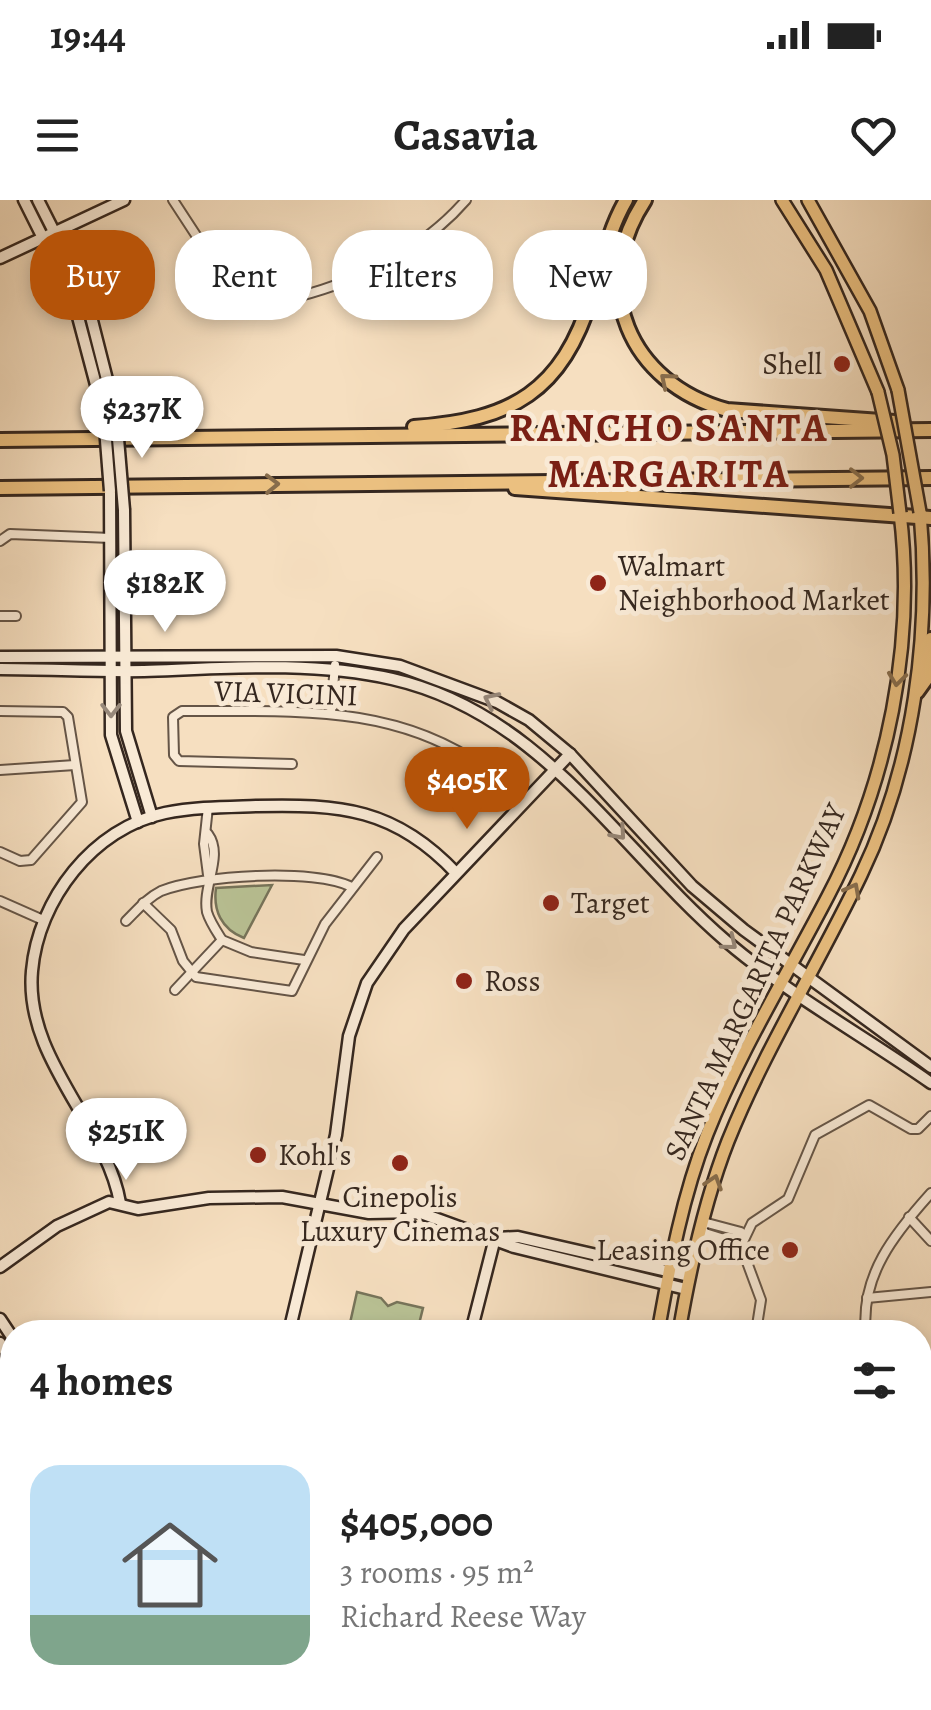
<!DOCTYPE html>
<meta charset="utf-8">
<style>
body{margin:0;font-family:Alegreya,serif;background:#f2f2f2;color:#222;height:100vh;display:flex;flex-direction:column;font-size:38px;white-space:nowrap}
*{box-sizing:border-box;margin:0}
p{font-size:32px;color:#767676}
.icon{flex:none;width:55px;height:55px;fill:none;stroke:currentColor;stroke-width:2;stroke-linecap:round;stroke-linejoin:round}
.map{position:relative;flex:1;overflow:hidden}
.details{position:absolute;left:0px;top:1120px;width:932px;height:390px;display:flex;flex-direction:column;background:#fff;border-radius:40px 40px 0 0;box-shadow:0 5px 15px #0003}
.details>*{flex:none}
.hud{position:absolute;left:30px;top:30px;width:872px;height:90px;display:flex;gap:20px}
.price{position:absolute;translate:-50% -85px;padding:0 22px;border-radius:35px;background:#fff;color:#222;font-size:32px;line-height:65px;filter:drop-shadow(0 2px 5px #0008)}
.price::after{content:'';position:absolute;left:50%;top:60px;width:30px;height:22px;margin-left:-15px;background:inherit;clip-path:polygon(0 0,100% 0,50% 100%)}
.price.active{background:#b45309;color:#fff}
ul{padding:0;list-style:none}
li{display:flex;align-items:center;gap:30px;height:250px;padding:0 30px}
li span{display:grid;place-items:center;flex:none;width:280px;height:200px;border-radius:30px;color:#555}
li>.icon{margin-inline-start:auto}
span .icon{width:120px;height:120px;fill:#fffc;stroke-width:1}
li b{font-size:42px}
h2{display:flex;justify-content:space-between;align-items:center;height:120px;padding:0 30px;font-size:42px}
.pill{padding:0 35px;border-radius:40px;background:#fff;box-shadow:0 5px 15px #0003;font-size:35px;line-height:90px}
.pill.active{background:#b45309;color:#fff}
.status{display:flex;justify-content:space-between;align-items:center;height:70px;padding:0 50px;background:#fff;direction:ltr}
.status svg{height:28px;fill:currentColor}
header{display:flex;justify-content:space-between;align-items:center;height:130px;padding:0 30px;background:#fff;font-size:45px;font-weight:700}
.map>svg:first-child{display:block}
.green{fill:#b9c295;stroke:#77745a;stroke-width:2.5}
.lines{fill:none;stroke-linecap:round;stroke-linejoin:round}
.street-casing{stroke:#655547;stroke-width:12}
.secondary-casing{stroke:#35271f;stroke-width:15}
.primary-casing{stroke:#35271f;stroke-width:16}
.highway-casing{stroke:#35271f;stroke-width:18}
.street{stroke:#f9ead6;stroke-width:8}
.secondary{stroke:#f9ead6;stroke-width:10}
.primary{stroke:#ebc080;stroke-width:11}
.highway{stroke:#ebc080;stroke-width:12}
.secondary-bridge-casing{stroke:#35271f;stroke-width:15;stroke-linecap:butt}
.primary-bridge-casing{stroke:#35271f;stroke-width:16;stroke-linecap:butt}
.secondary-bridge{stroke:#f9ead6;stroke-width:10}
.primary-bridge{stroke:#ebc080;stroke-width:11}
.oneway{stroke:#876c4b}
.oneway2{stroke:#97887a}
.poi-dot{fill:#8f2418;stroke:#f9ead6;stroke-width:4}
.labels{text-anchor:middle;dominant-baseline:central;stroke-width:10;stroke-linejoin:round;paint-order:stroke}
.poi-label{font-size:30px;fill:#35271f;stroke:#f9ead6;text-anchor:start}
.street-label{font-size:30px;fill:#35271f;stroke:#f9ead6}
.district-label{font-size:40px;font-weight:bold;letter-spacing:2.5px;fill:#7a1f14;stroke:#f9ead6}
</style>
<div class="status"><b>19:44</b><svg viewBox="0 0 49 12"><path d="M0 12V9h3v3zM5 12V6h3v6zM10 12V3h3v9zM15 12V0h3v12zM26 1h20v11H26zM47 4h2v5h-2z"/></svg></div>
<header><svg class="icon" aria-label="menu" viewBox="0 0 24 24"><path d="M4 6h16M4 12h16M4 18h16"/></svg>Casavia<svg class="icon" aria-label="heart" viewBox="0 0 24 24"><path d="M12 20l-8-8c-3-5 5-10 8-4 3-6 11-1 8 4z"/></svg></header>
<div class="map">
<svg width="931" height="1510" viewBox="0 0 931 1510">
<rect width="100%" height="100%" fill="#f6dfc0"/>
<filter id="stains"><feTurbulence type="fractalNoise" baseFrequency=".002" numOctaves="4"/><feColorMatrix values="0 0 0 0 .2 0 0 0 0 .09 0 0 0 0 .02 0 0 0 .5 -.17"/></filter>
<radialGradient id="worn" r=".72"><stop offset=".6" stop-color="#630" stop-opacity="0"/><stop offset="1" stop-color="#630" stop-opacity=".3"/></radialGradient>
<!-- green -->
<g class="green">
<path d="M272,685L244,738C221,729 213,710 216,688Z"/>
<path d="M357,1092L381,1098L388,1106L397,1102L423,1108L417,1132H348Z"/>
</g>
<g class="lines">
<defs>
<g id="street">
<path d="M173,0L239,101C253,111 268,103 284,100C351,85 420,53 466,0"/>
<path d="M0,341L10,334L111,338"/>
<path d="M0,416H16"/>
<path d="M0,511L63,512L68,517L82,602L31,660L20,661L0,652"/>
<path d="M331,512L335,465"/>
<path d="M292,564L179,561L174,555L173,517L182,511C288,512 395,502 486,569"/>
<path d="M0,570L75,565"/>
<path d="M208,634C224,656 202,686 207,712C210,722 217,732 222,740L251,752L304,760"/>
<path d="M208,675L204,644L208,607"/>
<path d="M0,701L43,720"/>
<path d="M143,703L171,730L183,761L196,777L292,791L325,724L377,657"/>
<path d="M126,721C137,710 147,698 161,691C200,675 315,668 352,687"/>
<path d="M175,790L222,740"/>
<path d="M909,1017L931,1041"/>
<path d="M701,1027L707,1023L741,1032L744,1038"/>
<path d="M701,1027L705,1033L737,1043L744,1038"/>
<path d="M867,1098L931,1092"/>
<path d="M756,1132L761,1100L741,1046L752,1023L788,999L815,935L869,905L911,929H918L931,916"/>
<path d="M866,1132C860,1076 895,1033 931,993"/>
<path d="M920,1157H931"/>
<path d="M920,1223H931"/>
<path d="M920,1280L931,1284"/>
<path d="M0,1389L12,1383"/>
<path d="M0,1400L12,1423"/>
<path d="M234,1498L240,1510"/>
<path d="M269,1498L275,1510"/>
<path d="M357,1498L363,1510"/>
<path d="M729,1498L733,1510"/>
<path d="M798,1498L802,1510"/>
<path d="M209,1500L214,1498"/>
<path d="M51,1510L75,1498"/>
<path d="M308,1510L334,1498"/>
<path d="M376,1510L393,1504L394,1498"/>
<path d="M830,1510L873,1498"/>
</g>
<g id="secondary">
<path d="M24,0L73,98L104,215"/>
<path d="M38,0L85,93L116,215"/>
<path d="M0,58L124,0"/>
<path d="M110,291L111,535L138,622"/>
<path d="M124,310L126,531L152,617"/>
<path d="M0,457L336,456L400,466L497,502L529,520L570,554L692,686L744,730L931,867"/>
<path d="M0,469C48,469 96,472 144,471C226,468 312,461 392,479C542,513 618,648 726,741C788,794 864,836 931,883"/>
<path d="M120,1003C107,925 24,859 32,771C38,700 93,628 165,613C195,607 225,607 256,606C340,604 395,608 456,673"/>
<path d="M496,1038L518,1037L689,1076"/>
<path d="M0,1067L57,1026L109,1002L138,1009L209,998L282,997L369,1013L418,1012L514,1047L686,1089"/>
<path d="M0,1119L12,1137"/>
<path d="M289,1132L336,935L349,836L367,783L404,729L570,554"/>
<path d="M471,1132L495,1038"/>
<path d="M0,1143L12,1162"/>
<path d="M0,1301L12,1296"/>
<path d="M0,1320L12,1315"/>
<path d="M920,1333L931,1335"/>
<path d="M182,1498L188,1510"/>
</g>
<g id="primary">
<path d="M782,0L826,70L878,192"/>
<path d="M808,0L870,111L898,190"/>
<path d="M658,1132C670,1065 682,997 707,934C740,851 787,775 828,696C888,582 916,442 900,313"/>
<path d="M679,1132C690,1068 704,1002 728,941C765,849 818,765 861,675C914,565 931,433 920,312"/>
<path d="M681,1498L684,1510"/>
<path d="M700,1498L703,1510"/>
</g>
<g id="highway">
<path d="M645,0C588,87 629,183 727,210L895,222"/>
<path d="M414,227C512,220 562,192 592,95C602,63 609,29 626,0"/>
<path d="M0,240L931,230"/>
<path d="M0,288L931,278"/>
<path d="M515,288L931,318"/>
<path d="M917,492L927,478L931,439"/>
</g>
</defs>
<!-- street casing -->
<use href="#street" class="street-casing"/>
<!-- secondary casing -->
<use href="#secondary" class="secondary-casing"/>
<!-- primary casing -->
<use href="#primary" class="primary-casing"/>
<!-- highway casing -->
<use href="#highway" class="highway-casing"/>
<!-- street -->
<use href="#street" class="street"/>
<!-- secondary -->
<use href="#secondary" class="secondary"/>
<!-- primary -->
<use href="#primary" class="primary"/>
<!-- highway -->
<use href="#highway" class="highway"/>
<defs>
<g id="secondary-bridge">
<path d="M104,215L110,291"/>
<path d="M116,215L124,310"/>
</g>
<g id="primary-bridge">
<path d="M898,190L920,312"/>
<path d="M878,192L893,255L900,313"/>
</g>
</defs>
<!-- secondary-bridge casing -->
<use href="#secondary-bridge" class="secondary-bridge-casing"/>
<!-- primary-bridge casing -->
<use href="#primary-bridge" class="primary-bridge-casing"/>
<!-- secondary-bridge -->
<use href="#secondary-bridge" class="secondary-bridge"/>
<!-- primary-bridge -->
<use href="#primary-bridge" class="primary-bridge"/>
</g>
<!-- one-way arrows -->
<defs><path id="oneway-chevron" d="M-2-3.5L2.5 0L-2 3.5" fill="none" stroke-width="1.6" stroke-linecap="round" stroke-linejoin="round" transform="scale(2.5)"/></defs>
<g class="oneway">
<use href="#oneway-chevron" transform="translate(667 180) rotate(-140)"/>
<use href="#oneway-chevron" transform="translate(856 278)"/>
<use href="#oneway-chevron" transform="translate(272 284) rotate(-1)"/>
<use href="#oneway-chevron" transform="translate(897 479) rotate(97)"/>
<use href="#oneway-chevron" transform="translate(853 690) rotate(-62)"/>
<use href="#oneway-chevron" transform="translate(714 982) rotate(-72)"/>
</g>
<g class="oneway2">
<use href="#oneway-chevron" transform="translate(491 500) rotate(-154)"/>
<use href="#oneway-chevron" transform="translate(111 510) rotate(90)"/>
<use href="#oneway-chevron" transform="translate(619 633) rotate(49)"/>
<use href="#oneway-chevron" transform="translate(730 743) rotate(39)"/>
</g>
<!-- markers -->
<g class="poi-dot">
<circle cx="842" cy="164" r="10"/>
<circle cx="598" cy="383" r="10"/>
<circle cx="551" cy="703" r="10"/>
<circle cx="464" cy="781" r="10"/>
<circle cx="258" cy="955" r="10"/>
<circle cx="400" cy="963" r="10"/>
<circle cx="790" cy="1050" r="10"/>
</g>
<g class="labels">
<!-- poi labels -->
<g class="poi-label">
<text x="822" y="164" text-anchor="end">Shell</text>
<text x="618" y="366">Walmart<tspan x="618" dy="34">Neighborhood Market</tspan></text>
<text x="571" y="703">Target</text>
<text x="484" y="781">Ross</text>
<text x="278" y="955">Kohl's</text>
<text x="400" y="997" text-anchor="middle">Cinepolis<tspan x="400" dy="34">Luxury Cinemas</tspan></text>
<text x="770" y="1050" text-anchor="end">Leasing Office</text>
</g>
<!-- street labels -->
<g class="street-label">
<text transform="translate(286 493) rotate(2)">VIA VICINI</text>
<text transform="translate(755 782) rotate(-65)">SANTA MARGARITA PARKWAY</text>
</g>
<!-- district labels -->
<g class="district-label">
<text x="669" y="227">RANCHO SANTA<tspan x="669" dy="46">MARGARITA</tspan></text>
</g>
</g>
<rect width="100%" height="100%" filter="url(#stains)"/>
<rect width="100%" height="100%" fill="url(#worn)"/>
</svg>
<b class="price" style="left:142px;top:261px">$237K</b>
<b class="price" style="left:165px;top:435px">$182K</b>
<b class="price active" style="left:467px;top:632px">$405K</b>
<b class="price" style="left:126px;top:983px">$251K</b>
<div class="hud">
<a class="pill active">Buy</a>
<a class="pill">Rent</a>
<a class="pill">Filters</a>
<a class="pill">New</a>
</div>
<section class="details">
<h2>4 homes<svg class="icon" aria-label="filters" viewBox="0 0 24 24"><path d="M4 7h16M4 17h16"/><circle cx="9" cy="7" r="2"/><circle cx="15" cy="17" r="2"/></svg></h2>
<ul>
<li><span style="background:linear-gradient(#bfe0f5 75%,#7fa58c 0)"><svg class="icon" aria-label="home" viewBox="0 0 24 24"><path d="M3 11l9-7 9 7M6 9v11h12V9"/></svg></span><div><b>$405,000</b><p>3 rooms · 95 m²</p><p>Richard Reese Way</p></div></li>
</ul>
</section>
</div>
